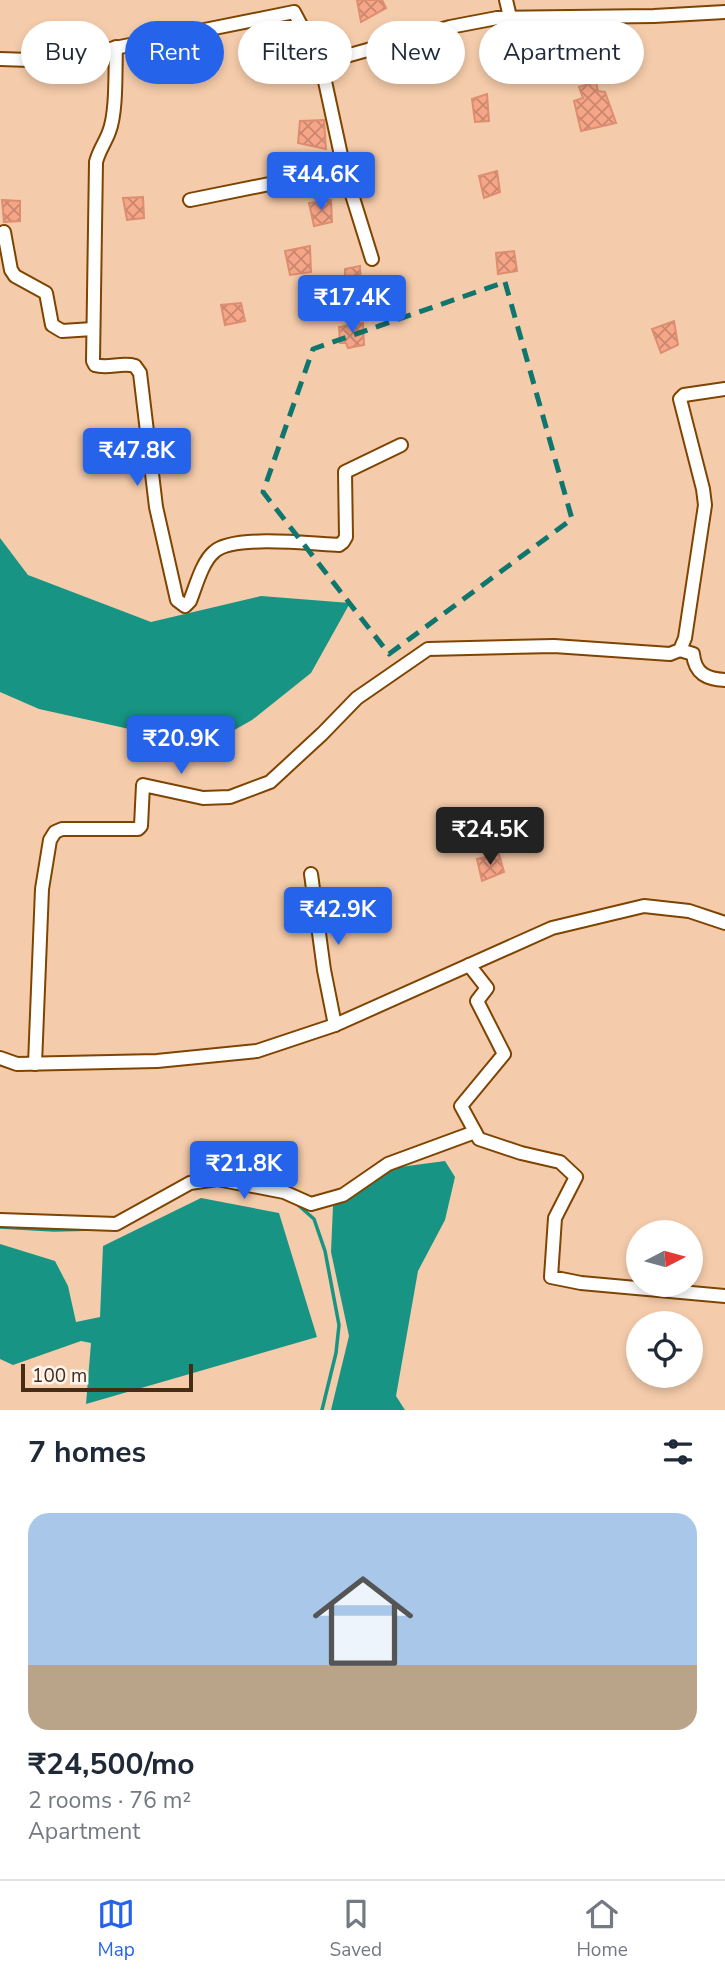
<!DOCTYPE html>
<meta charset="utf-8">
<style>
body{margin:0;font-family:"Nunito Sans",sans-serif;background:#f2f2f3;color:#1f2937;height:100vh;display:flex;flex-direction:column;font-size:26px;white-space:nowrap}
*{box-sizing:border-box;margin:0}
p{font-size:23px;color:#747a83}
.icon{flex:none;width:38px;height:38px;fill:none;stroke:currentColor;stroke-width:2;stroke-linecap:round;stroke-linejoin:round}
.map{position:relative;height:1410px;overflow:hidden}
.details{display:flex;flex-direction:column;background:#fff;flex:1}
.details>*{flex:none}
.banner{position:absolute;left:21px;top:21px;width:684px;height:63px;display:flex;gap:14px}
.needle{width:46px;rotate:84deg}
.buttons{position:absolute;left:626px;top:1220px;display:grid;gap:14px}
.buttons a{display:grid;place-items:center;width:77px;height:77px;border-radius:50%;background:#fff;box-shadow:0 4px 10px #0003;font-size:35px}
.scale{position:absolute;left:21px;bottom:18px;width:172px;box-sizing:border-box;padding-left:7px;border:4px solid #472c15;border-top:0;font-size:19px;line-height:24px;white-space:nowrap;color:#472c15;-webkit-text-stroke:5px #fcf5ef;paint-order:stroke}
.price{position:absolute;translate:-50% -60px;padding:0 16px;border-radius:7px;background:#2563eb;color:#fff;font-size:23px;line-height:46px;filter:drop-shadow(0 2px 4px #0008)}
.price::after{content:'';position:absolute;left:50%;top:42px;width:21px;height:16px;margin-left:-10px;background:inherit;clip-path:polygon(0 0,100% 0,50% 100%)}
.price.active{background:#222;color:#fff}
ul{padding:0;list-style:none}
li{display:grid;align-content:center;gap:14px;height:371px;padding:0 28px}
li span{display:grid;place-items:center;height:217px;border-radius:21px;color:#555}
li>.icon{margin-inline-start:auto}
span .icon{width:126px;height:126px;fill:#fffc;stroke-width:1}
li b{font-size:30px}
h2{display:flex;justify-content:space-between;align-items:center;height:84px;padding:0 28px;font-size:30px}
.tag{padding:0 24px;border-radius:32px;background:#fff;box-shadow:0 4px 10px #0003;font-size:24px;line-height:63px}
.tag.active{background:#2563eb;color:#fff}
.tabs{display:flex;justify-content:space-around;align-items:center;height:98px;border-top:2px solid #e0e1e3;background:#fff;font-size:19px;color:#747a83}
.tabs a{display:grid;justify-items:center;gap:4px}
.tabs .active{color:#2563eb}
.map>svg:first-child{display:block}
.water{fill:#179483}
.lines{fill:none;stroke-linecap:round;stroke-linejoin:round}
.stream{stroke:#179483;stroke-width:3.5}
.building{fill:url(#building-cross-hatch);stroke:#dd8d70;stroke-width:2}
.street-casing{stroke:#7e4400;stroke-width:16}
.street{stroke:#fff;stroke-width:12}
.marked{fill:none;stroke:#0f766e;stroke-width:5;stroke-dasharray:14 9;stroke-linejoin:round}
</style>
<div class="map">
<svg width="725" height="1410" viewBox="0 0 725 1410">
<defs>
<pattern id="building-cross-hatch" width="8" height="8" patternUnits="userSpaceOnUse" patternTransform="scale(1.75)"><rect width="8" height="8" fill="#f6a588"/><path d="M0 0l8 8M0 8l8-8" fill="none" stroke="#c9876e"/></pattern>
</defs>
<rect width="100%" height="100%" fill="#f5ccab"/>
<!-- water -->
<g class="water">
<path d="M0,538L28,575L151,622L261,596L350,603L311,673L252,720L206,746L39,709L0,692Z"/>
<path d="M445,1161L455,1177L445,1220L418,1271L396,1396L405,1410H331L349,1336L331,1252L333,1206L385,1169Z"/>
<path d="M201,1198L279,1213L317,1337L86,1404L91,1343L81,1341L13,1365L0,1359V1244L55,1261L68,1286L76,1322L100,1317L103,1246Z"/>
</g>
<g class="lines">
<!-- stream -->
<g class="stream">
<path d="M297,1204L314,1219L325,1251L339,1325L336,1353L322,1410"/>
<path d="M0,1227L54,1230L95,1229"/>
</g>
</g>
<!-- building -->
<g class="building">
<path d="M357,0H382L386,8L361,22Z"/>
<path d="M616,38L619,61L601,68L596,43Z"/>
<path d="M596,82L598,91L605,92L616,123L581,131L574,101L583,98L579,87Z"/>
<path d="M487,94L489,121L475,122L472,99Z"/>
<path d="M324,120L326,149L298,143L300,121Z"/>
<path d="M497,171L500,192L484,198L479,176Z"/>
<path d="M143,197L144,218L127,220L123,198Z"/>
<path d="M2,200L20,201V221L4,222Z"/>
<path d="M331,200L332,222L314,226L309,203Z"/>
<path d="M310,246L311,272L290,275L285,251Z"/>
<path d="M514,251L517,271L498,274L496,253Z"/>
<path d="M360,266L361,292L345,295V269Z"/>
<path d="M241,303L245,321L225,325L221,305Z"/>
<path d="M674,321L678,345L661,353L652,329Z"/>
<path d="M363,323L364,345L348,348L346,343H340L339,327Z"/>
<path d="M499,854L504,872L482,881L477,859Z"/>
</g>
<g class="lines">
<defs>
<g id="street">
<path d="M506,0L510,17"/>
<path d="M116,47C115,70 117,112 109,132C105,143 99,150 96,162L93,361L95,365C108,369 122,362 135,366L140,373L156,507L177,600L185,606L190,601C196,586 202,562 214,552C233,534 312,544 339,545L343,542L346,537L345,472L401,445"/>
<path d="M0,59L30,60L100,51L294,12L321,63L450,27L497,18L654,16L725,12"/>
<path d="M321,63L344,169L372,259"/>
<path d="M190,200L344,169"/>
<path d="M4,232L11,270L15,276L46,293L52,325L62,331L93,329"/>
<path d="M680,650L693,654C695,674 707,679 725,680"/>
<path d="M311,874L324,970L335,1025"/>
<path d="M469,965L487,988L477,1001L504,1054L461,1106L479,1139L521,1153L560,1162L576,1177L555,1218L551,1277L581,1283L725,1296"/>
<path d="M0,1058L17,1064L157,1061L257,1051L335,1025L552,928L644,906L689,911L725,923"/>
<path d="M35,1064L42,889L50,840L55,832L62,829H138L141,826L143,785L203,798L230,797L270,782L322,734L357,698L428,649L554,646L670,654L680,650L685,638L705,505L703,489L680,399L684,395L725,389"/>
<path d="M0,1220L116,1224L190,1183L217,1179L284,1192L311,1204L343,1195L388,1164L475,1132"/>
</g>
</defs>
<!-- street casing -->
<use href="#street" class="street-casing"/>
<!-- street -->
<use href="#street" class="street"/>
</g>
<!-- marked area -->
<path class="marked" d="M505,282L572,519L389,654L263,492L313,349Z"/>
</svg>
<div class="buttons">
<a><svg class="needle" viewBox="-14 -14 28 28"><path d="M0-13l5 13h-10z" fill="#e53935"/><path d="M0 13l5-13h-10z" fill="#747a83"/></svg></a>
<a><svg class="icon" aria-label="locate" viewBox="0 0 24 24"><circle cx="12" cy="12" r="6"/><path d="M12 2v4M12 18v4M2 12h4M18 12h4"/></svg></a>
</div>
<div class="scale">100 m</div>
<b class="price" style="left:321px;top:212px">₹44.6K</b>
<b class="price" style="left:352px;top:335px">₹17.4K</b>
<b class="price" style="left:137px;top:488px">₹47.8K</b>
<b class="price" style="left:181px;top:776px">₹20.9K</b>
<b class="price active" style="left:490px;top:867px">₹24.5K</b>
<b class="price" style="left:338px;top:947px">₹42.9K</b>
<b class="price" style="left:244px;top:1201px">₹21.8K</b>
<div class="banner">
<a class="tag">Buy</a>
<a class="tag active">Rent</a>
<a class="tag">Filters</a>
<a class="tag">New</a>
<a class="tag">Apartment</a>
</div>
</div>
<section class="details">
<h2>7 homes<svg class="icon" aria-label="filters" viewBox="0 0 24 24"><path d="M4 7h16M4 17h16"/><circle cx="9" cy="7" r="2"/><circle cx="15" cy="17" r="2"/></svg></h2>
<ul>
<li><span style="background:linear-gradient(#a9c7e8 70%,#b9a48a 0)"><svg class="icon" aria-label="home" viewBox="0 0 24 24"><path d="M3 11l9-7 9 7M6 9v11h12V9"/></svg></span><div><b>₹24,500/mo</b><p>2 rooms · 76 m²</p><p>Apartment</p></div></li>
</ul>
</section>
<nav class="tabs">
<a class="active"><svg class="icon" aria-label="map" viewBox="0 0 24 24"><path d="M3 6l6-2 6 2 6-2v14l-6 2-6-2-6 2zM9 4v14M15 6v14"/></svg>Map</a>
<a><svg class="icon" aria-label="saved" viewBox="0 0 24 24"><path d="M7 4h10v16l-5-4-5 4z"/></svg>Saved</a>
<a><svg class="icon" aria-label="home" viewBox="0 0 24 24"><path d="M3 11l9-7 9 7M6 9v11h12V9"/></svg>Home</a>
</nav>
